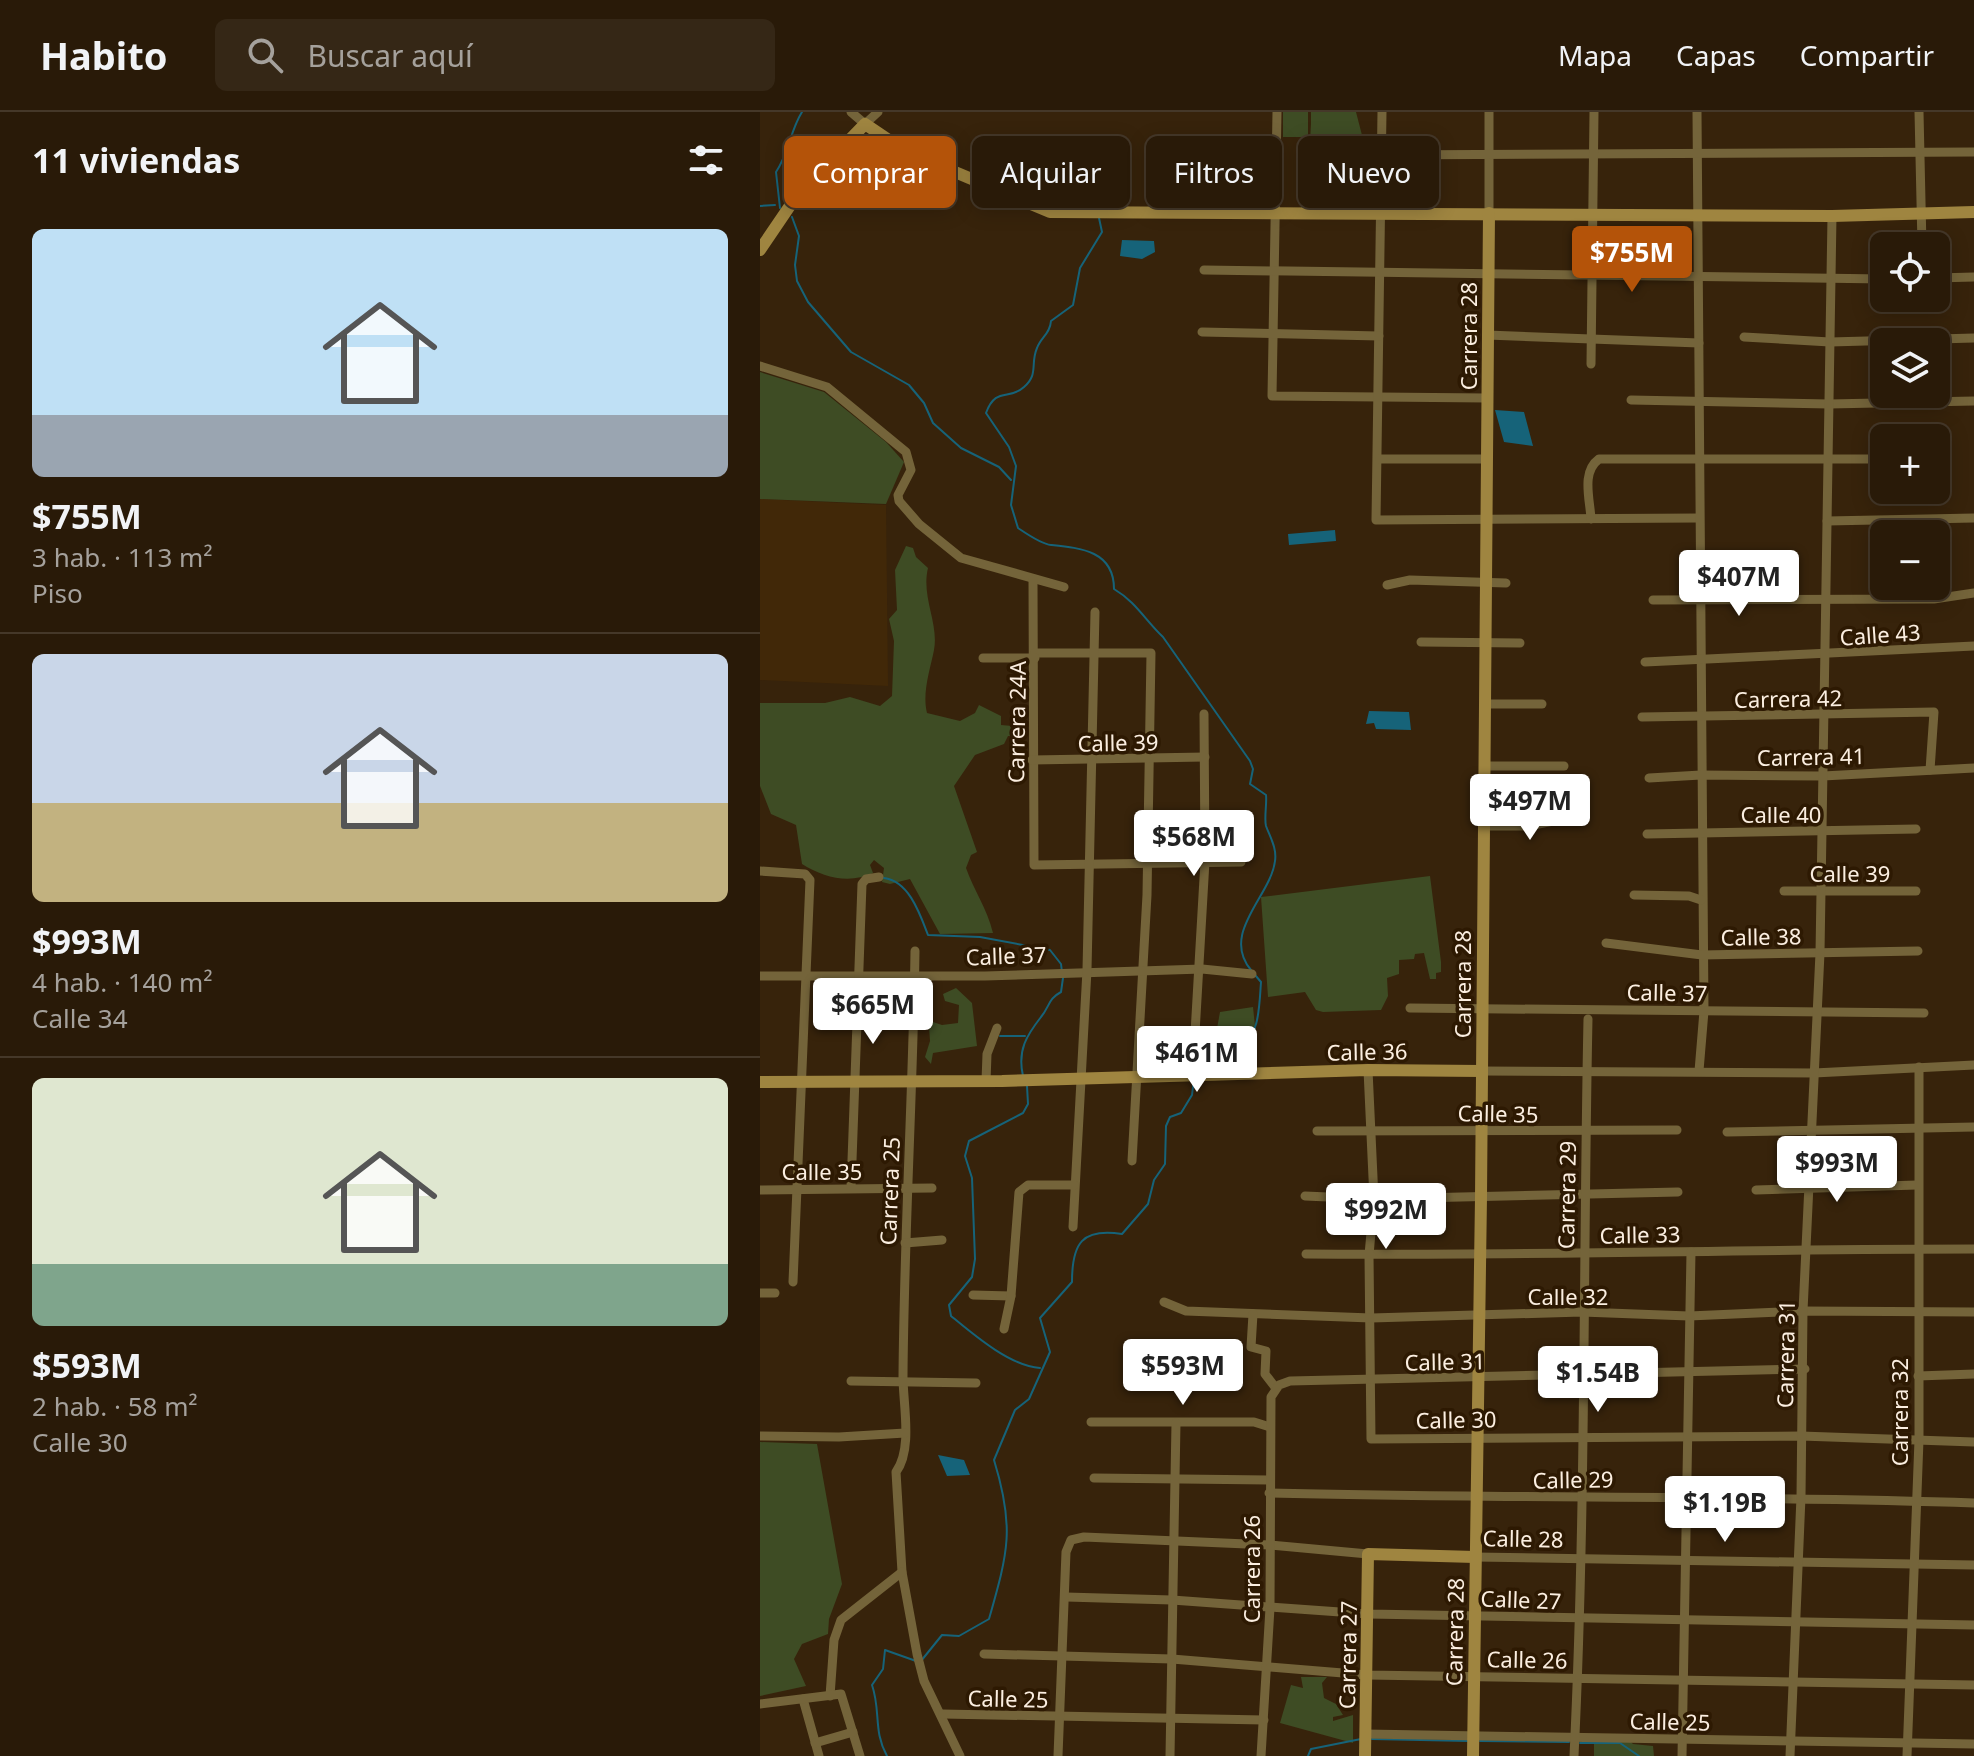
<!DOCTYPE html>
<html lang="es">
<meta charset="utf-8">
<style>
body{margin:0;font-family:"Noto Sans",sans-serif;background:#352716;color:#f1f3f6;height:100vh;display:flex;flex-direction:column;font-size:30px;white-space:nowrap}
*{box-sizing:border-box;margin:0}
p{font-size:26px;color:#a5a19c}
.icon{flex:none;width:44px;height:44px;fill:none;stroke:currentColor;stroke-width:2;stroke-linecap:round;stroke-linejoin:round}
.map{position:relative;flex:1;overflow:hidden}
.side{display:flex;flex-direction:column;background:#291a08;width:760px}
.side>*{flex:none}
.guide{position:absolute;left:24px;top:24px;width:760px;height:72px;display:flex;gap:16px}
.buttons{position:absolute;left:1110px;top:120px;display:grid;gap:16px}
.buttons a{display:grid;place-items:center;width:80px;height:80px;border-radius:12px;background:#291a08;box-shadow:0 4px 20px #0003,0 0 0 2px #453829;font-size:40px}
.price{position:absolute;translate:-50% -68px;padding:0 18px;border-radius:8px;background:#fff;color:#222;font-size:26px;line-height:52px;filter:drop-shadow(0 2px 4px #0008)}
.price::after{content:'';position:absolute;left:50%;top:48px;width:24px;height:18px;margin-left:-12px;background:inherit;clip-path:polygon(0 0,100% 0,50% 100%)}
.price.on{background:#b45309;color:#fff}
ul{padding:0;list-style:none}
li{display:grid;align-content:center;gap:16px;height:424px;padding:0 32px}
li+li{border-top:2px solid #453829}
li span{display:grid;place-items:center;height:248px;border-radius:12px;color:#555}
li>.icon{margin-inline-start:auto}
span .icon{width:144px;height:144px;fill:#fffc;stroke-width:1}
li b{font-size:34px}
h2{display:flex;justify-content:space-between;align-items:center;height:96px;padding:0 32px;font-size:34px}
.pill{padding:0 28px;border-radius:12px;background:#291a08;box-shadow:0 4px 20px #0003,0 0 0 2px #453829;font-size:28px;line-height:72px}
.pill.on{background:#b45309;color:#fff}
header{display:flex;align-items:center;gap:48px;box-sizing:border-box;height:112px;padding:0 40px;background:#291a08;border-bottom:2px solid #453829}
header strong{font-size:38px}
nav{display:flex;gap:44px;margin-inline-start:auto;font-size:28px}
.search{width:560px;height:72px;background:#352716;display:flex;align-items:center;gap:20px;box-sizing:border-box;padding:0 28px;border-radius:12px;color:#a5a19c;font-size:30px}
main{display:flex;flex:1;min-height:0}
.map>svg:first-child{display:block}
.built{fill:#412808}
.green{fill:#3e4c24}
.water{fill:#166379}
.lines{fill:none;stroke-linecap:round;stroke-linejoin:round}
.stream{stroke:#166379;stroke-width:2}
.street{stroke:#74643a;stroke-width:9}
.secondary{stroke:#9f8540;stroke-width:12}
.labels{text-anchor:middle;dominant-baseline:central;stroke-width:7;stroke-linejoin:round;paint-order:stroke}
.street-label{font-size:22px;fill:#fbeee0;stroke:#2d1902}
</style>
<header>
<strong>Habito</strong>
<div class="search"><svg class="icon" aria-label="search" viewBox="0 0 24 24"><circle cx="10" cy="10" r="6"/><path d="M15 15l6 6"/></svg>Buscar aquí</div>
<nav><a>Mapa</a><a>Capas</a><a>Compartir</a></nav>
</header>
<main>
<section class="side">
<h2>11 viviendas<svg class="icon" aria-label="filters" viewBox="0 0 24 24"><path d="M4 7h16M4 17h16"/><circle cx="9" cy="7" r="2"/><circle cx="15" cy="17" r="2"/></svg></h2>
<ul>
<li><span style="background:linear-gradient(#bfe0f5 75%,#9aa5b1 0)"><svg class="icon" aria-label="home" viewBox="0 0 24 24"><path d="M3 11l9-7 9 7M6 9v11h12V9"/></svg></span><div><b>$755M</b><p>3 hab. · 113 m²</p><p>Piso</p></div></li>
<li><span style="background:linear-gradient(#c9d6e8 60%,#c2b280 0)"><svg class="icon" aria-label="home" viewBox="0 0 24 24"><path d="M3 11l9-7 9 7M6 9v11h12V9"/></svg></span><div><b>$993M</b><p>4 hab. · 140 m²</p><p>Calle 34</p></div></li>
<li><span style="background:linear-gradient(#dfe7d0 75%,#7fa58c 0)"><svg class="icon" aria-label="home" viewBox="0 0 24 24"><path d="M3 11l9-7 9 7M6 9v11h12V9"/></svg></span><div><b>$593M</b><p>2 hab. · 58 m²</p><p>Calle 30</p></div></li>
</ul>
</section>
<div class="map">
<svg width="1214" height="1644" viewBox="0 0 1214 1644">
<rect width="100%" height="100%" fill="#37230b"/>
<!-- built -->
<path class="built" d="M0,387L126,393L128,574L0,568Z"/>
<!-- green -->
<g class="green">
<rect x="523" y="0" width="25" height="25"/>
<path d="M551,0H596L603,27L617,33L618,99L541,97C544,65 552,32 551,0Z"/>
<path d="M0,260L64,280L126,330L144,350L126,392L0,387Z"/>
<path d="M146,434L153,436L156,445L168,456C161,485 179,511 174,538C170,558 162,581 167,601L200,609L215,601L219,593L241,604V613L263,615L265,624H248L244,632L215,643L194,674L217,740L211,743L206,756C214,779 227,796 233,821L180,822L150,767L130,772L122,770L124,756L114,748L110,753L113,761C90,772 64,766 42,752L36,713L11,702L0,674V591H65L90,585L120,594L132,584L134,529L129,507L137,498L135,458Z"/>
<path d="M670,764L681,850V860L676,861V867H670L664,841L655,842L654,847L639,848V862L627,866L628,884L621,898L563,900L556,898L545,880L508,885L501,785Z"/>
<path d="M196,876L212,891L217,934L173,941L171,952L165,945L170,929L169,915L158,911V905L182,913L198,911L199,893L185,889L183,882Z"/>
<path d="M493,895L495,914L477,936L462,933L456,922L460,900Z"/>
<path d="M0,1330L57,1332L82,1472L69,1507L68,1522L42,1532L34,1547L46,1574L0,1584Z"/>
<path d="M541,1565H567L562,1571L564,1586L576,1592L583,1603L573,1605V1609L593,1603V1631L520,1611L531,1573L543,1576Z"/>
<path d="M870,1629L873,1632L893,1634L894,1644H834V1630Z"/>
</g>
<!-- water -->
<g class="water">
<path d="M362,128L394,129L395,140L382,147L360,144Z"/>
<path d="M735,298L764,300L773,334L744,330Z"/>
<path d="M575,418L576,429L529,433L528,422Z"/>
<path d="M609,599L649,600L651,618L616,617L614,611L606,612Z"/>
<path d="M178,1343L204,1348L210,1363L187,1364Z"/>
</g>
<g class="lines">
<!-- stream -->
<g class="stream">
<path d="M0,94L15,93"/>
<path d="M20,96L16,60C29,41 30,19 42,0"/>
<path d="M32,105L39,124L35,153L37,169L48,190L91,240L149,273L164,291L173,311L201,336L239,355L251,368"/>
<path d="M339,106L342,120L320,156L313,193L291,209C290,222 281,225 277,236C270,252 279,262 264,275C249,289 236,274 226,301L249,335L256,354L251,393L258,416C267,422 281,432 291,433C321,436 354,439 354,477C376,490 385,508 403,525L490,649L493,657L490,672L506,683C507,692 504,706 506,714C510,725 517,736 515,749C511,784 460,821 491,858"/>
<path d="M124,766C149,769 160,802 168,823L220,825L290,838L301,852L302,860"/>
<path d="M240,924H265"/>
<path d="M435,957L442,939H480C500,920 499,896 501,870L495,863"/>
<path d="M263,964C257,938 267,923 281,905C290,894 288,887 301,880L303,866"/>
<path d="M267,974L268,992L263,1001L209,1029L205,1044L212,1066L215,1147L212,1165L189,1193L191,1204C214,1223 250,1254 280,1256"/>
<path d="M161,1549L182,1523L199,1524L229,1507C248,1440 255,1416 234,1348L255,1298L269,1287L290,1240L280,1206L312,1170C312,1131 322,1116 362,1122L388,1092L394,1068L405,1052L406,1014L410,1005L421,1001L432,983L434,967"/>
<path d="M612,1627L709,1629"/>
<path d="M720,1629L809,1630"/>
<path d="M820,1631H860L879,1644"/>
<path d="M127,1644C113,1619 121,1599 112,1573L123,1557L125,1538L156,1549"/>
<path d="M548,1644L551,1637L601,1627"/>
</g>
<!-- street -->
<g class="street">
<path d="M91,0L105,12L118,0"/>
<path d="M517,0L512,284L727,286"/>
<path d="M622,0L616,408L939,406"/>
<path d="M729,0V101"/>
<path d="M937,0L944,899L939,959"/>
<path d="M1159,0L1162,134"/>
<path d="M420,34L518,39"/>
<path d="M621,43L1214,40"/>
<path d="M444,158L1124,167"/>
<path d="M1176,166L1214,165"/>
<path d="M442,220L619,224"/>
<path d="M727,223L939,231"/>
<path d="M984,225L1070,230L1214,226"/>
<path d="M831,252L834,0"/>
<path d="M0,254L67,275L146,340L151,358L138,383L139,389L159,412L201,446L304,475"/>
<path d="M871,288L1069,292L1214,289"/>
<path d="M620,347H727"/>
<path d="M831,407C830,387 821,360 839,347H1110"/>
<path d="M1067,409L1214,406"/>
<path d="M273,468L274,753L481,750"/>
<path d="M627,473L650,468L746,471"/>
<path d="M893,488L1174,487L1214,481"/>
<path d="M661,530L760,531"/>
<path d="M275,541H391L387,783L372,1049"/>
<path d="M223,546H275"/>
<path d="M885,550L1214,534"/>
<path d="M725,592H782"/>
<path d="M882,605L1174,600L1170,658"/>
<path d="M272,648L445,645"/>
<path d="M724,654H804"/>
<path d="M889,666L941,663L1063,664L1214,656"/>
<path d="M724,714H769L812,705"/>
<path d="M887,722L1156,717"/>
<path d="M0,759L45,762L50,768L33,1170"/>
<path d="M1024,779H1156"/>
<path d="M874,783L929,784L941,788"/>
<path d="M846,831L942,843L1158,839"/>
<path d="M155,839C153,981 144,1123 143,1265C143,1292 153,1337 136,1360L142,1460L157,1542L164,1569L200,1644"/>
<path d="M0,864H225L442,857L492,862"/>
<path d="M650,896L1164,901"/>
<path d="M435,921L445,749L444,602"/>
<path d="M608,958L614,1087L609,1143L611,1327L1041,1324L1214,1330"/>
<path d="M722,959L1054,961L1214,953"/>
<path d="M226,969L227,942L237,916"/>
<path d="M557,1019L917,1018"/>
<path d="M967,1020L1214,1015"/>
<path d="M91,1076L102,772L106,767L119,765"/>
<path d="M0,1078L172,1076"/>
<path d="M996,1078L1157,1073"/>
<path d="M545,1084L614,1087L918,1080"/>
<path d="M313,1115L327,858L335,500"/>
<path d="M145,1131L182,1128"/>
<path d="M546,1142C769,1144 991,1137 1214,1137"/>
<path d="M0,1181H15"/>
<path d="M213,1183L251,1184"/>
<path d="M404,1190L426,1199L611,1206L822,1200L929,1204L1043,1199L1214,1200"/>
<path d="M493,1202L491,1235L506,1239L505,1262L515,1275"/>
<path d="M244,1217L251,1184L259,1080L268,1073H314"/>
<path d="M1158,1264L1214,1262"/>
<path d="M91,1269L216,1271"/>
<path d="M331,1310H494L510,1315"/>
<path d="M0,1324L79,1325L145,1321"/>
<path d="M334,1366L509,1368"/>
<path d="M509,1381C744,1387 979,1383 1214,1391"/>
<path d="M715,1445L1214,1453"/>
<path d="M306,1485L412,1488L608,1502L1214,1513"/>
<path d="M224,1542L412,1547L607,1563L1214,1573"/>
<path d="M70,1584L74,1528L81,1508L142,1460"/>
<path d="M43,1587L59,1644"/>
<path d="M0,1592L81,1582L100,1644"/>
<path d="M183,1602L504,1608"/>
<path d="M606,1622L1214,1632"/>
<path d="M55,1631L93,1620"/>
<path d="M298,1644L306,1440L311,1428L324,1425L510,1433L608,1442"/>
<path d="M410,1644L416,1311"/>
<path d="M501,1644L510,1496L511,1285L519,1273L530,1269L1045,1257"/>
<path d="M814,1644C826,1399 823,1152 828,907"/>
<path d="M922,1644L931,1140"/>
<path d="M1030,1644L1041,1385L1043,1199L1060,841L1072,104"/>
<path d="M1147,1644L1159,1328V955"/>
</g>
<!-- secondary -->
<g class="secondary">
<path d="M0,138L40,79L105,12L145,39L290,100L1072,104L1214,100"/>
<path d="M0,970L242,969L608,958L722,959"/>
<path d="M605,1644L608,1442L715,1445"/>
<path d="M713,1644L721,1085L729,101"/>
</g>
</g>
<g class="labels">
<!-- street labels -->
<g class="street-label">
<text transform="translate(708 224) rotate(-90)">Carrera 28</text>
<text transform="translate(1120 522) rotate(-4)">Calle 43</text>
<text transform="translate(1028 586) rotate(-1)">Carrera 42</text>
<text transform="translate(256 610) rotate(-89)">Carrera 24A</text>
<text transform="translate(358 630) rotate(-1)">Calle 39</text>
<text transform="translate(1051 644) rotate(-1)">Carrera 41</text>
<text x="1021" y="702">Calle 40</text>
<text x="1090" y="761">Calle 39</text>
<text transform="translate(1001 824) rotate(-1)">Calle 38</text>
<text transform="translate(246 843) rotate(-2)">Calle 37</text>
<text transform="translate(702 872) rotate(-90)">Carrera 28</text>
<text transform="translate(907 880) rotate(1)">Calle 37</text>
<text transform="translate(607 939) rotate(-1)">Calle 36</text>
<text transform="translate(738 1001) rotate(1)">Calle 35</text>
<text x="62" y="1059">Calle 35</text>
<text transform="translate(129 1079) rotate(-88)">Carrera 25</text>
<text transform="translate(806 1083) rotate(-89)">Carrera 29</text>
<text transform="translate(880 1122) rotate(-1)">Calle 33</text>
<text x="808" y="1184">Calle 32</text>
<text transform="translate(1025 1242) rotate(-89)">Carrera 31</text>
<text transform="translate(685 1249) rotate(-1)">Calle 31</text>
<text transform="translate(1139 1300) rotate(-90)">Carrera 32</text>
<text transform="translate(696 1307) rotate(-1)">Calle 30</text>
<text transform="translate(813 1367) rotate(-1)">Calle 29</text>
<text transform="translate(763 1426) rotate(1)">Calle 28</text>
<text transform="translate(491 1457) rotate(-90)">Carrera 26</text>
<text transform="translate(761 1487) rotate(2)">Calle 27</text>
<text transform="translate(694 1520) rotate(-89)">Carrera 28</text>
<text transform="translate(587 1543) rotate(-89)">Carrera 27</text>
<text transform="translate(767 1547) rotate(1)">Calle 26</text>
<text transform="translate(248 1586) rotate(1)">Calle 25</text>
<text transform="translate(910 1609) rotate(1)">Calle 25</text>
</g>
</g>
</svg>
<div class="buttons">
<a><svg class="icon" aria-label="locate" viewBox="0 0 24 24"><circle cx="12" cy="12" r="6"/><path d="M12 2v4M12 18v4M2 12h4M18 12h4"/></svg></a>
<a><svg class="icon" aria-label="layers" viewBox="0 0 24 24"><path d="M12 4l9 5-9 5-9-5zM3 14l9 5 9-5"/></svg></a>
<a>+</a>
<a>−</a>
</div>
<b class="price on" style="left:872px;top:182px">$755M</b>
<b class="price" style="left:979px;top:506px">$407M</b>
<b class="price" style="left:770px;top:730px">$497M</b>
<b class="price" style="left:434px;top:766px">$568M</b>
<b class="price" style="left:113px;top:934px">$665M</b>
<b class="price" style="left:437px;top:982px">$461M</b>
<b class="price" style="left:1077px;top:1092px">$993M</b>
<b class="price" style="left:626px;top:1139px">$992M</b>
<b class="price" style="left:423px;top:1295px">$593M</b>
<b class="price" style="left:838px;top:1302px">$1.54B</b>
<b class="price" style="left:965px;top:1432px">$1.19B</b>
<div class="guide">
<a class="pill on">Comprar</a>
<a class="pill">Alquilar</a>
<a class="pill">Filtros</a>
<a class="pill">Nuevo</a>
</div>
</div>
</main>
